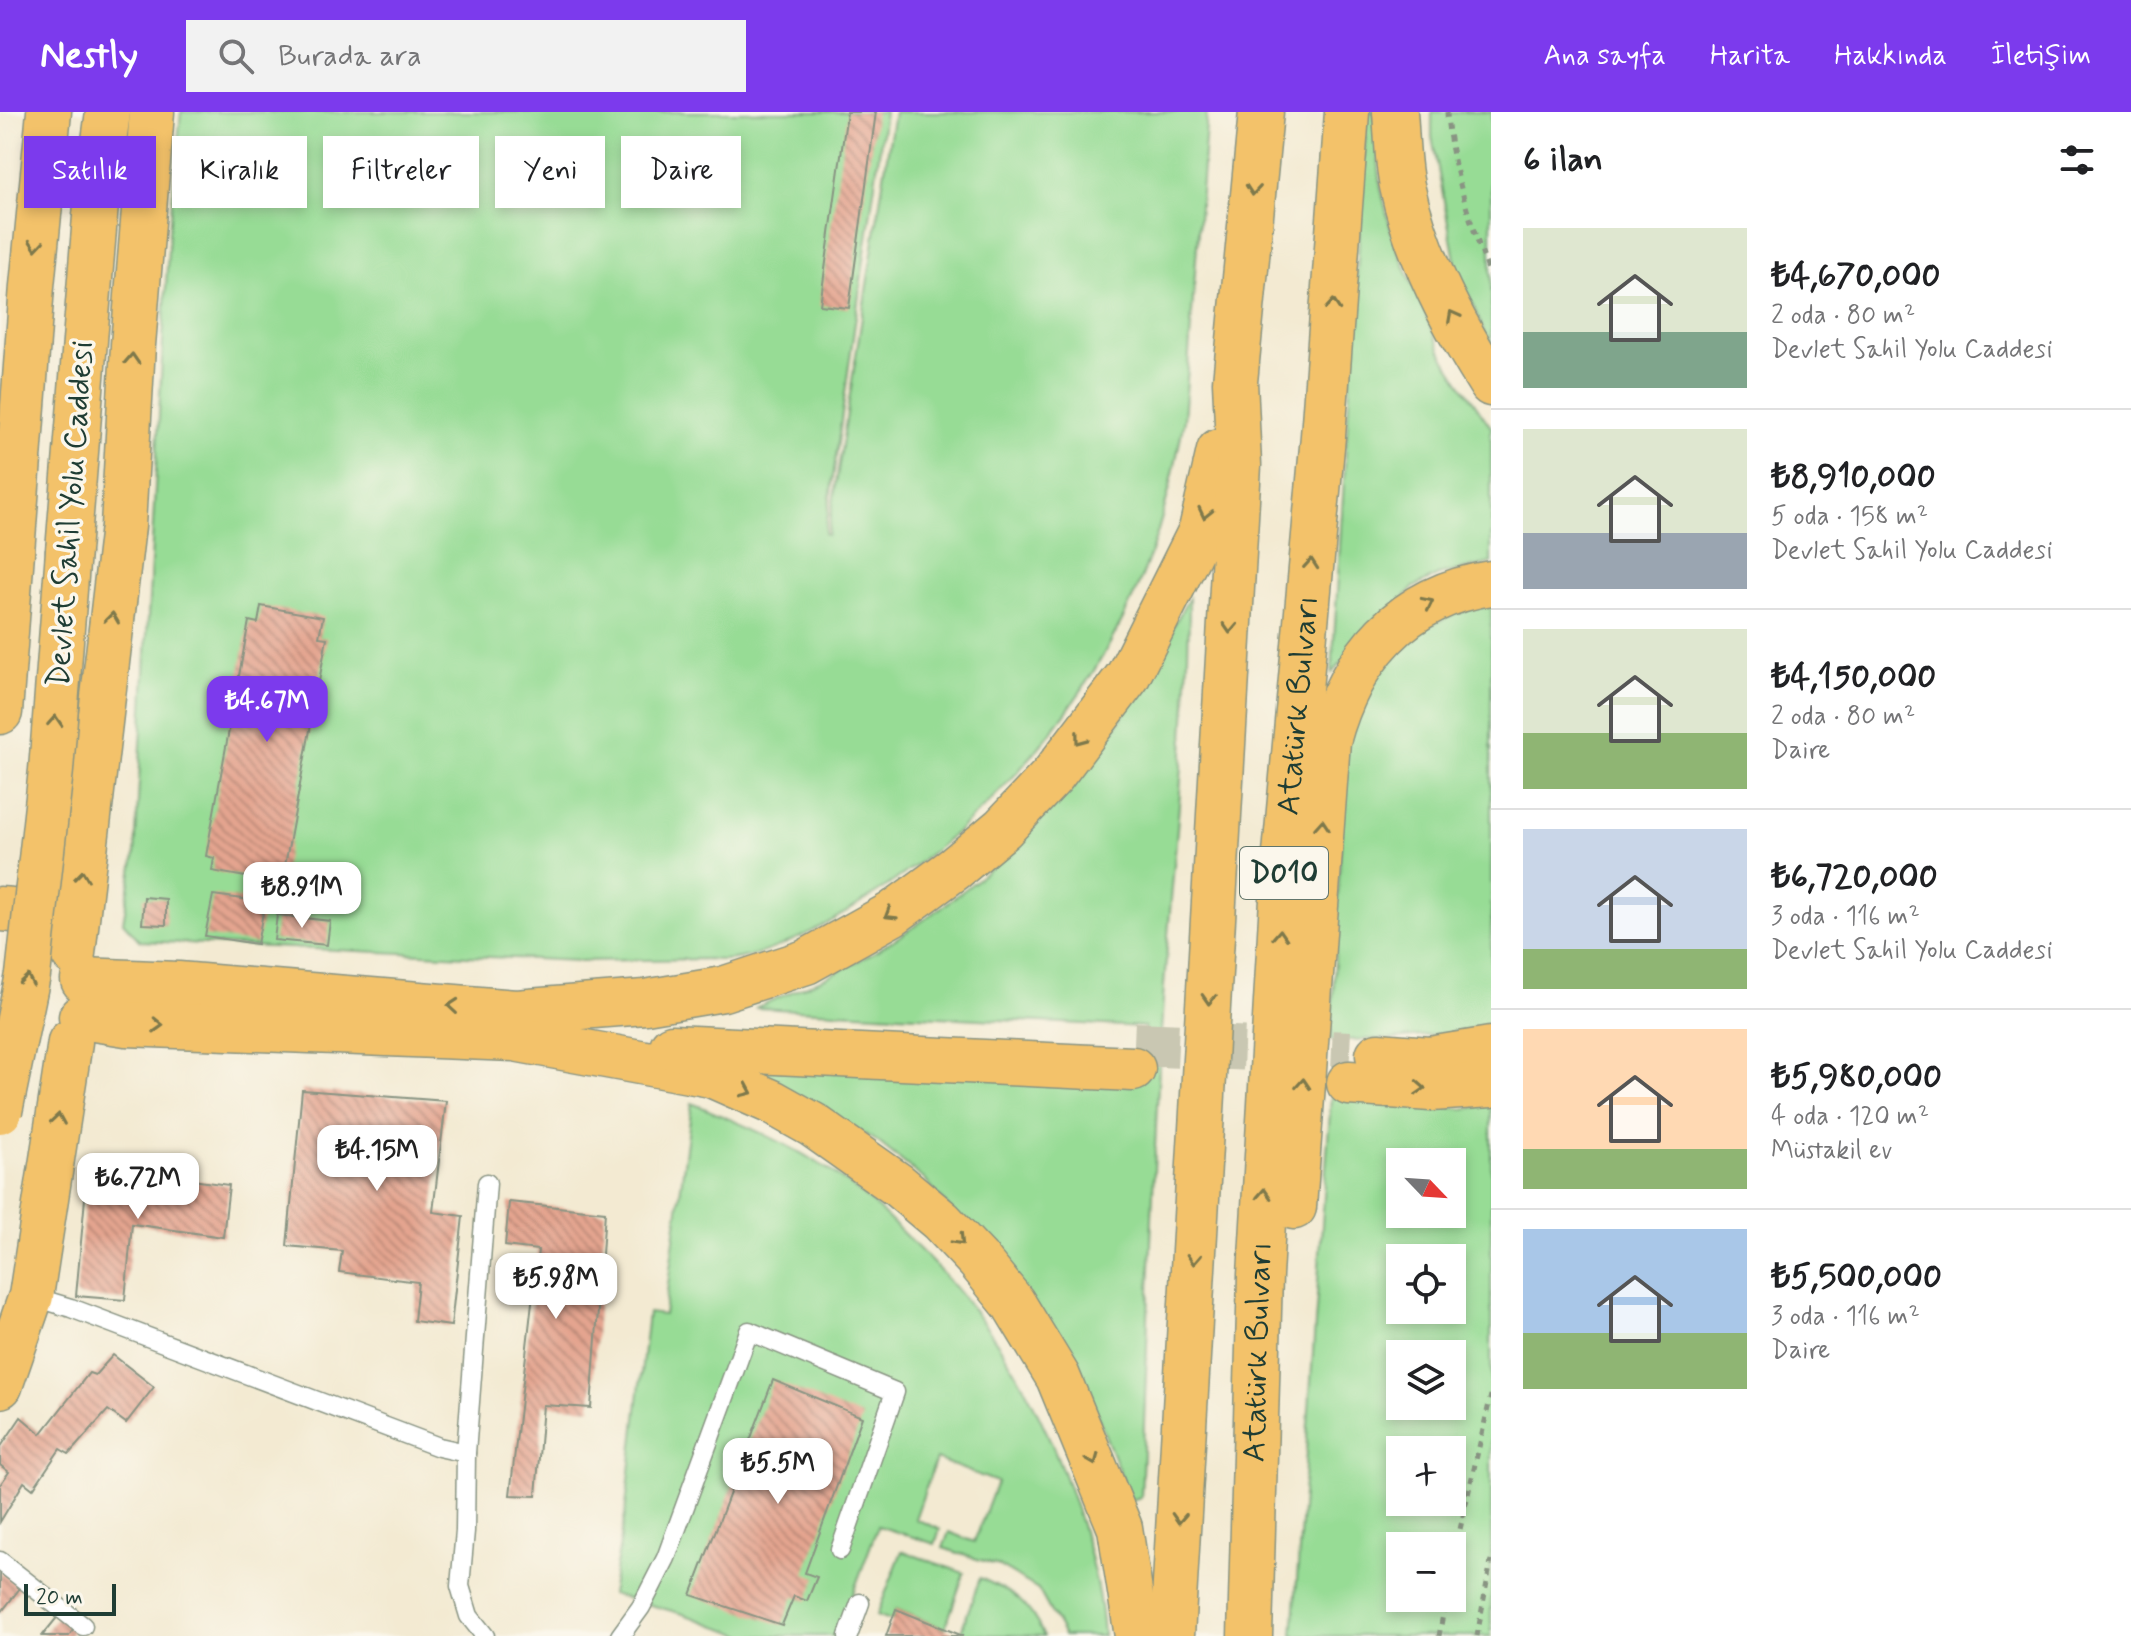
<!DOCTYPE html>
<html lang="tr">
<meta charset="utf-8">
<style>
body{margin:0;font-family:Mynerve,sans-serif;background:#f2f2f2;color:#202124;height:100vh;display:flex;flex-direction:column;font-size:30px;white-space:nowrap}
*{box-sizing:border-box;margin:0}
p{font-size:26px;color:#757577}
.icon{flex:none;width:44px;height:44px;fill:none;stroke:currentColor;stroke-width:2;stroke-linecap:round;stroke-linejoin:round}
.map{position:relative;flex:1;overflow:hidden}
.drawer{display:flex;flex-direction:column;background:#fff;width:640px}
.drawer>*{flex:none}
.guide{position:absolute;left:24px;top:24px;width:760px;height:72px;display:flex;gap:16px}
.needle{width:52px;rotate:115deg}
.tools{position:absolute;left:1386px;top:1036px;display:grid;gap:16px}
.tools a{display:grid;place-items:center;width:80px;height:80px;border-radius:0px;background:#fff;box-shadow:0 4px 12px #0003;font-size:40px}
.scale{position:absolute;left:24px;bottom:20px;width:92px;box-sizing:border-box;padding-left:8px;border:4px solid #1f3d34;border-top:0;font-size:22px;line-height:28px;white-space:nowrap;color:#1f3d34;-webkit-text-stroke:6px #fbf7ec;paint-order:stroke}
.price{position:absolute;translate:-50% -68px;padding:0 18px;border-radius:16px;background:#fff;color:#222;font-size:26px;line-height:52px;filter:drop-shadow(0 2px 4px #0008)}
.price::after{content:'';position:absolute;left:50%;top:48px;width:24px;height:18px;margin-left:-12px;background:inherit;clip-path:polygon(0 0,100% 0,50% 100%)}
.price.active{background:#7c3aed;color:#fff}
ul{padding:0;list-style:none}
li{display:flex;align-items:center;gap:24px;height:200px;padding:0 32px}
li+li{border-top:2px solid #e0e0e0}
li span{display:grid;place-items:center;flex:none;width:224px;height:160px;border-radius:0px;color:#555}
li>.icon{margin-inline-start:auto}
span .icon{width:96px;height:96px;fill:#fffc;stroke-width:1}
li b{font-size:34px}
h2{display:flex;justify-content:space-between;align-items:center;height:96px;padding:0 32px;font-size:34px}
.tag{padding:0 28px;border-radius:0px;background:#fff;box-shadow:0 4px 12px #0003;font-size:28px;line-height:72px}
.tag.active{background:#7c3aed;color:#fff}
header{display:flex;align-items:center;gap:48px;box-sizing:border-box;height:112px;padding:0 40px;background:#7c3aed;color:#fff}
header strong{font-size:38px}
nav{display:flex;gap:44px;margin-inline-start:auto;font-size:28px}
.search{width:560px;height:72px;background:#f2f2f2;display:flex;align-items:center;gap:20px;box-sizing:border-box;padding:0 28px;border-radius:0px;color:#757577;font-size:30px}
main{display:flex;flex:1;min-height:0}
.map>svg:first-child{display:block}
.grass{fill:#97dc95;stroke:#5b8c64;stroke-width:2;fill-rule:evenodd}
.building{fill:url(#building-back-hatch)}
.lines{fill:none;stroke-linecap:round;stroke-linejoin:round}
.trunk-tunnel{stroke:#c9c7b2;stroke-width:44;stroke-dasharray:44 22;stroke-linecap:butt}
.service-casing{stroke:#899483;stroke-width:21}
.primary-casing{stroke:#899483;stroke-width:47}
.trunk-casing{stroke:#899483;stroke-width:47}
.path{stroke:#899483;stroke-width:5;stroke-dasharray:6 6;stroke-linecap:butt}
.service{stroke:#fff;stroke-width:18}
.primary{stroke:#f3c26a;stroke-width:44}
.trunk{stroke:#f3c26a;stroke-width:44}
.primary-bridge-casing{stroke:#899483;stroke-width:47;stroke-linecap:butt}
.primary-bridge{stroke:#f3c26a;stroke-width:44}
.oneway{stroke:#7e794c}
.labels{text-anchor:middle;dominant-baseline:central;stroke-width:7;stroke-linejoin:round;paint-order:stroke}
.shield{fill:#fbf7ec;stroke:#61756b;stroke-width:2}
.shield-label{font-size:30px;font-weight:bold;fill:#1f3d34}
.street-label{font-size:32px;fill:#1f3d34;stroke:#fbf7ec}
</style>
<header>
<strong>Nestly</strong>
<div class="search"><svg class="icon" aria-label="search" viewBox="0 0 24 24"><circle cx="10" cy="10" r="6"/><path d="M15 15l6 6"/></svg>Burada ara</div>
<nav><a>Ana sayfa</a><a>Harita</a><a>Hakkında</a><a>İletişim</a></nav>
</header>
<main>
<div class="map">
<svg width="1491" height="1524" viewBox="0 0 1491 1524">
<defs>
<pattern id="building-back-hatch" width="6" height="6" patternUnits="userSpaceOnUse" patternTransform="scale(2)"><rect width="6" height="6" fill="#e4a48f"/><path d="M-1 5l2 2M0 0l6 6M5-1l2 2" fill="none" stroke="#b88776"/></pattern>
</defs>
<rect width="100%" height="100%" fill="#fbf7ec"/>
<filter id="ink" filterUnits="userSpaceOnUse"><feTurbulence type="fractalNoise" baseFrequency=".0125" numOctaves="2"/><feDisplacementMap in="SourceGraphic" scale="16" xChannelSelector="R" yChannelSelector="G"/><feConvolveMatrix kernelMatrix="1 2 1 2 8 2 1 2 1" color-interpolation-filters="sRGB"/></filter>
<filter id="wash" filterUnits="userSpaceOnUse"><feTurbulence type="fractalNoise" baseFrequency=".006" numOctaves="4" result="noise"/><feDisplacementMap in="SourceGraphic" scale="32" xChannelSelector="R" yChannelSelector="G"/><feGaussianBlur stdDeviation="1.8" result="paint"/><feColorMatrix in="noise" values="0 0 0 0 0 0 0 0 0 0 0 0 0 0 0 0 0 1.4 0 .05"/><feComposite in="paint" operator="in"/></filter>
<g filter="url(#wash)">
<rect width="100%" height="100%" fill="#f3ead2"/>
<!-- grass -->
<g class="grass">
<path d="M181,0H885L825,422L828,423L894,0H1207L1184,308C1173,367 1159,428 1134,483C1074,617 970,726 845,801C811,821 749,854 709,847L578,849L140,829L123,810L135,743L169,119Z"/>
<path d="M1367,0H1374L1381,77L1393,127L1445,248L1491,315V451L1438,463L1414,475L1332,561Z"/>
<path d="M1432,0H1491V236L1456,153L1432,25Z"/>
<path d="M1189,486C1189,626 1171,764 1162,903C1152,1064 1148,1225 1141,1386L1131,1389L1087,1277L1049,1210L925,1068L877,1029L746,954L1139,969L1145,915L755,896C797,877 842,860 881,836C969,782 1047,713 1107,628C1137,587 1163,531 1189,486Z"/>
<path d="M1491,493V916L1395,927L1331,928C1334,867 1337,807 1340,746C1343,689 1338,624 1367,573C1392,531 1444,499 1491,493Z"/>
<path d="M1331,985L1464,997L1491,993V1524H1293ZM1400,1050H1452V1102H1400ZM1400,1146H1452V1198H1400ZM1400,1242H1452V1294H1400ZM1400,1338H1452V1390H1400ZM1400,1434H1452V1486H1400Z"/>
<path d="M692,991C743,1013 798,1034 843,1068C866,1084 887,1105 907,1125C991,1206 1041,1287 1077,1400C1090,1440 1101,1482 1103,1524H1064L1038,1477L999,1454L943,1436L949,1420L974,1430L997,1370L936,1347L915,1407L940,1417L935,1432L878,1414L837,1524H745L683,1502L611,1482L625,1403L648,1201L664,1203Z"/>
<path d="M902,1439L964,1461L945,1517L896,1497L892,1509L877,1503Z"/>
<path d="M980,1466C1015,1482 1027,1488 1044,1524L960,1522Z"/>
</g>
<g id="blocks">
<!-- building -->
<g class="building">
<path d="M847,0H876L849,196L820,193Z"/>
<path d="M261,494L323,505L319,525L327,526L284,759L275,757L273,770L212,759L214,746L206,744L249,509L258,511Z"/>
<path d="M213,783L265,790L257,832L205,824Z"/>
<path d="M144,785L166,787V813L142,812Z"/>
<path d="M277,803L330,809L327,833L274,828Z"/>
<path d="M302,978L446,989L433,1100L463,1104L451,1214L414,1209L418,1170L339,1160L342,1139L287,1134Z"/>
<path d="M88,1054L229,1073L223,1125L132,1112L125,1188L76,1184Z"/>
<path d="M509,1090L605,1100L591,1296L543,1293L536,1384L510,1383L538,1138L505,1134Z"/>
<path d="M113,1243L154,1275L126,1311L108,1298L69,1342L60,1337L33,1377L24,1370L0,1410V1373L9,1360L0,1353V1336L21,1305L41,1322L89,1261L95,1263Z"/>
<path d="M773,1268L862,1305L805,1461L817,1465L807,1489L794,1484L782,1513L691,1483Z"/>
<path d="M0,1459L20,1476L0,1502Z"/>
<path d="M896,1497L963,1524H886Z"/>
<path d="M59,1503L75,1515L69,1524H42Z"/>
</g>
</g>
</g>
<g filter="url(#ink)">
<use href="#blocks" fill-opacity="0" stroke="#899483" stroke-width="2"/>
<g class="lines">
<!-- trunk-tunnel -->
<path class="trunk-tunnel" d="M1134,932L1350,941"/>
<defs>
<g id="service">
<path d="M31,1184L71,1196L439,1335L466,1341L465,1419L460,1474L469,1504L485,1524"/>
<path d="M466,1341L487,1071"/>
<path d="M0,1449L83,1514"/>
<path d="M620,1524L641,1495L666,1446L749,1219L895,1280L840,1438"/>
<path d="M848,1524L860,1491"/>
</g>
<g id="primary">
<path d="M68,439L97,80L108,0"/>
<path d="M0,600L32,174L49,0"/>
<path d="M0,797C24,797 49,809 63,829"/>
<path d="M73,841L123,414L133,233L152,0"/>
<path d="M0,1274L31,1184L70,930"/>
</g>
<g id="trunk">
<path d="M1395,0C1397,24 1397,51 1402,74C1417,144 1453,212 1491,272"/>
<path d="M83,868L178,872L516,900L645,890L723,877L806,850L892,802L954,757L1003,716L1052,664L1128,564L1201,418L1219,339"/>
<path d="M81,905L126,912L514,927L711,963L772,990L813,1013L898,1073L941,1109L978,1148L1013,1191L1058,1265L1120,1416L1137,1524"/>
<path d="M672,935L1133,957"/>
<path d="M1378,943L1430,947L1491,937"/>
<path d="M1349,971L1431,977L1491,973"/>
<path d="M1294,1095L1328,629C1350,546 1402,484 1491,471"/>
<path d="M1172,1524L1239,353L1235,270L1261,0"/>
<path id="s1" d="M1250,1524L1260,1163L1284,753L1323,324L1347,0"/>
</g>
</defs>
<!-- service casing -->
<use href="#service" class="service-casing"/>
<!-- primary casing -->
<use href="#primary" class="primary-casing"/>
<!-- trunk casing -->
<use href="#trunk" class="trunk-casing"/>
<!-- path -->
<g class="path">
<path d="M1447,0C1449,47 1473,120 1491,165"/>
<path d="M1452,1452L1491,1283"/>
<path d="M1439,1524L1446,1486"/>
<path d="M1477,1524L1491,1449"/>
</g>
<!-- service -->
<use href="#service" class="service"/>
<!-- primary -->
<use href="#primary" class="primary"/>
<!-- trunk -->
<use href="#trunk" class="trunk"/>
<defs>
<path id="primary-bridge" d="M0,999L28,863L51,658L68,439"/>
</defs>
<!-- primary-bridge casing -->
<use href="#primary-bridge" class="primary-bridge-casing"/>
<!-- primary-bridge -->
<use href="#primary-bridge" class="primary-bridge"/>
</g>
<!-- one-way arrows -->
<defs><path id="oneway-chevron" d="M-2-3.5L2.5 0L-2 3.5" fill="none" stroke-width="1.6" stroke-linecap="round" stroke-linejoin="round" transform="scale(2)"/></defs>
<g class="oneway">
<use href="#oneway-chevron" transform="translate(1253 78) rotate(95)"/>
<use href="#oneway-chevron" transform="translate(36 133) rotate(95)"/>
<use href="#oneway-chevron" transform="translate(1333 193) rotate(-86)"/>
<use href="#oneway-chevron" transform="translate(1453 204) rotate(-118)"/>
<use href="#oneway-chevron" transform="translate(132 247) rotate(-87)"/>
<use href="#oneway-chevron" transform="translate(1205 401) rotate(103)"/>
<use href="#oneway-chevron" transform="translate(1311 452) rotate(-85)"/>
<use href="#oneway-chevron" transform="translate(1428 491) rotate(-26)"/>
<use href="#oneway-chevron" transform="translate(112 506) rotate(-83)"/>
<use href="#oneway-chevron" transform="translate(1230 516) rotate(93)"/>
<use href="#oneway-chevron" transform="translate(55 609) rotate(-86)"/>
<use href="#oneway-chevron" transform="translate(1080 627) rotate(127)"/>
<use href="#oneway-chevron" transform="translate(1322 713) rotate(-86)"/>
<use href="#oneway-chevron" transform="translate(82 764) rotate(-83)"/>
<use href="#oneway-chevron" transform="translate(890 802) rotate(148)"/>
<use href="#oneway-chevron" transform="translate(1280 823) rotate(-87)"/>
<use href="#oneway-chevron" transform="translate(27 868) rotate(-80)"/>
<use href="#oneway-chevron" transform="translate(1209 887) rotate(93)"/>
<use href="#oneway-chevron" transform="translate(453 894) rotate(-175)"/>
<use href="#oneway-chevron" transform="translate(158 913) rotate(2)"/>
<use href="#oneway-chevron" transform="translate(1303 972) rotate(-86)"/>
<use href="#oneway-chevron" transform="translate(1420 976) rotate(3)"/>
<use href="#oneway-chevron" transform="translate(747 979) rotate(24)"/>
<use href="#oneway-chevron" transform="translate(58 1007) rotate(-81)"/>
<use href="#oneway-chevron" transform="translate(1264 1082) rotate(-87)"/>
<use href="#oneway-chevron" transform="translate(959 1128) rotate(46)"/>
<use href="#oneway-chevron" transform="translate(1194 1147) rotate(93)"/>
<use href="#oneway-chevron" transform="translate(1093 1348) rotate(68)"/>
<use href="#oneway-chevron" transform="translate(1179 1406) rotate(93)"/>
</g>
</g>
<g class="labels">
<!-- shield labels -->
<rect class="shield" x="1240" y="735" width="88" height="52" rx="6"/>
<g class="shield-label">
<text x="1284" y="761">D010</text>
</g>
<!-- street labels -->
<g class="street-label">
<text transform="translate(71 402) rotate(-86)">Devlet Sahil Yolu Caddesi</text>
<text stroke="none"><textPath href="#s1" startOffset="932">Atatürk Bulvarı</textPath></text>
<text stroke="none"><textPath href="#s1" startOffset="284">Atatürk Bulvarı</textPath></text>
</g>
</g>
</svg>
<div class="tools">
<a><svg class="needle" viewBox="-14 -14 28 28"><path d="M0-13l5 13h-10z" fill="#e53935"/><path d="M0 13l5-13h-10z" fill="#757577"/></svg></a>
<a><svg class="icon" aria-label="locate" viewBox="0 0 24 24"><circle cx="12" cy="12" r="6"/><path d="M12 2v4M12 18v4M2 12h4M18 12h4"/></svg></a>
<a><svg class="icon" aria-label="layers" viewBox="0 0 24 24"><path d="M12 4l9 5-9 5-9-5zM3 14l9 5 9-5"/></svg></a>
<a>+</a>
<a>−</a>
</div>
<div class="scale">20 m</div>
<b class="price active" style="left:267px;top:632px">₺4.67M</b>
<b class="price" style="left:302px;top:818px">₺8.91M</b>
<b class="price" style="left:377px;top:1081px">₺4.15M</b>
<b class="price" style="left:138px;top:1109px">₺6.72M</b>
<b class="price" style="left:556px;top:1209px">₺5.98M</b>
<b class="price" style="left:778px;top:1394px">₺5.5M</b>
<div class="guide">
<a class="tag active">Satılık</a>
<a class="tag">Kiralık</a>
<a class="tag">Filtreler</a>
<a class="tag">Yeni</a>
<a class="tag">Daire</a>
</div>
</div>
<section class="drawer">
<h2>6 ilan<svg class="icon" aria-label="filters" viewBox="0 0 24 24"><path d="M4 7h16M4 17h16"/><circle cx="9" cy="7" r="2"/><circle cx="15" cy="17" r="2"/></svg></h2>
<ul>
<li><span style="background:linear-gradient(#dfe7d0 65%,#7fa58c 0)"><svg class="icon" aria-label="home" viewBox="0 0 24 24"><path d="M3 11l9-7 9 7M6 9v11h12V9"/></svg></span><div><b>₺4,670,000</b><p>2 oda · 80 m²</p><p>Devlet Sahil Yolu Caddesi</p></div></li>
<li><span style="background:linear-gradient(#dfe7d0 65%,#9aa5b1 0)"><svg class="icon" aria-label="home" viewBox="0 0 24 24"><path d="M3 11l9-7 9 7M6 9v11h12V9"/></svg></span><div><b>₺8,910,000</b><p>5 oda · 158 m²</p><p>Devlet Sahil Yolu Caddesi</p></div></li>
<li><span style="background:linear-gradient(#dfe7d0 65%,#8fb573 0)"><svg class="icon" aria-label="home" viewBox="0 0 24 24"><path d="M3 11l9-7 9 7M6 9v11h12V9"/></svg></span><div><b>₺4,150,000</b><p>2 oda · 80 m²</p><p>Daire</p></div></li>
<li><span style="background:linear-gradient(#c9d6e8 75%,#8fb573 0)"><svg class="icon" aria-label="home" viewBox="0 0 24 24"><path d="M3 11l9-7 9 7M6 9v11h12V9"/></svg></span><div><b>₺6,720,000</b><p>3 oda · 116 m²</p><p>Devlet Sahil Yolu Caddesi</p></div></li>
<li><span style="background:linear-gradient(#ffd9b3 75%,#8fb573 0)"><svg class="icon" aria-label="home" viewBox="0 0 24 24"><path d="M3 11l9-7 9 7M6 9v11h12V9"/></svg></span><div><b>₺5,980,000</b><p>4 oda · 120 m²</p><p>Müstakil ev</p></div></li>
<li><span style="background:linear-gradient(#a9c7e8 65%,#8fb573 0)"><svg class="icon" aria-label="home" viewBox="0 0 24 24"><path d="M3 11l9-7 9 7M6 9v11h12V9"/></svg></span><div><b>₺5,500,000</b><p>3 oda · 116 m²</p><p>Daire</p></div></li>
</ul>
</section>
</main>
